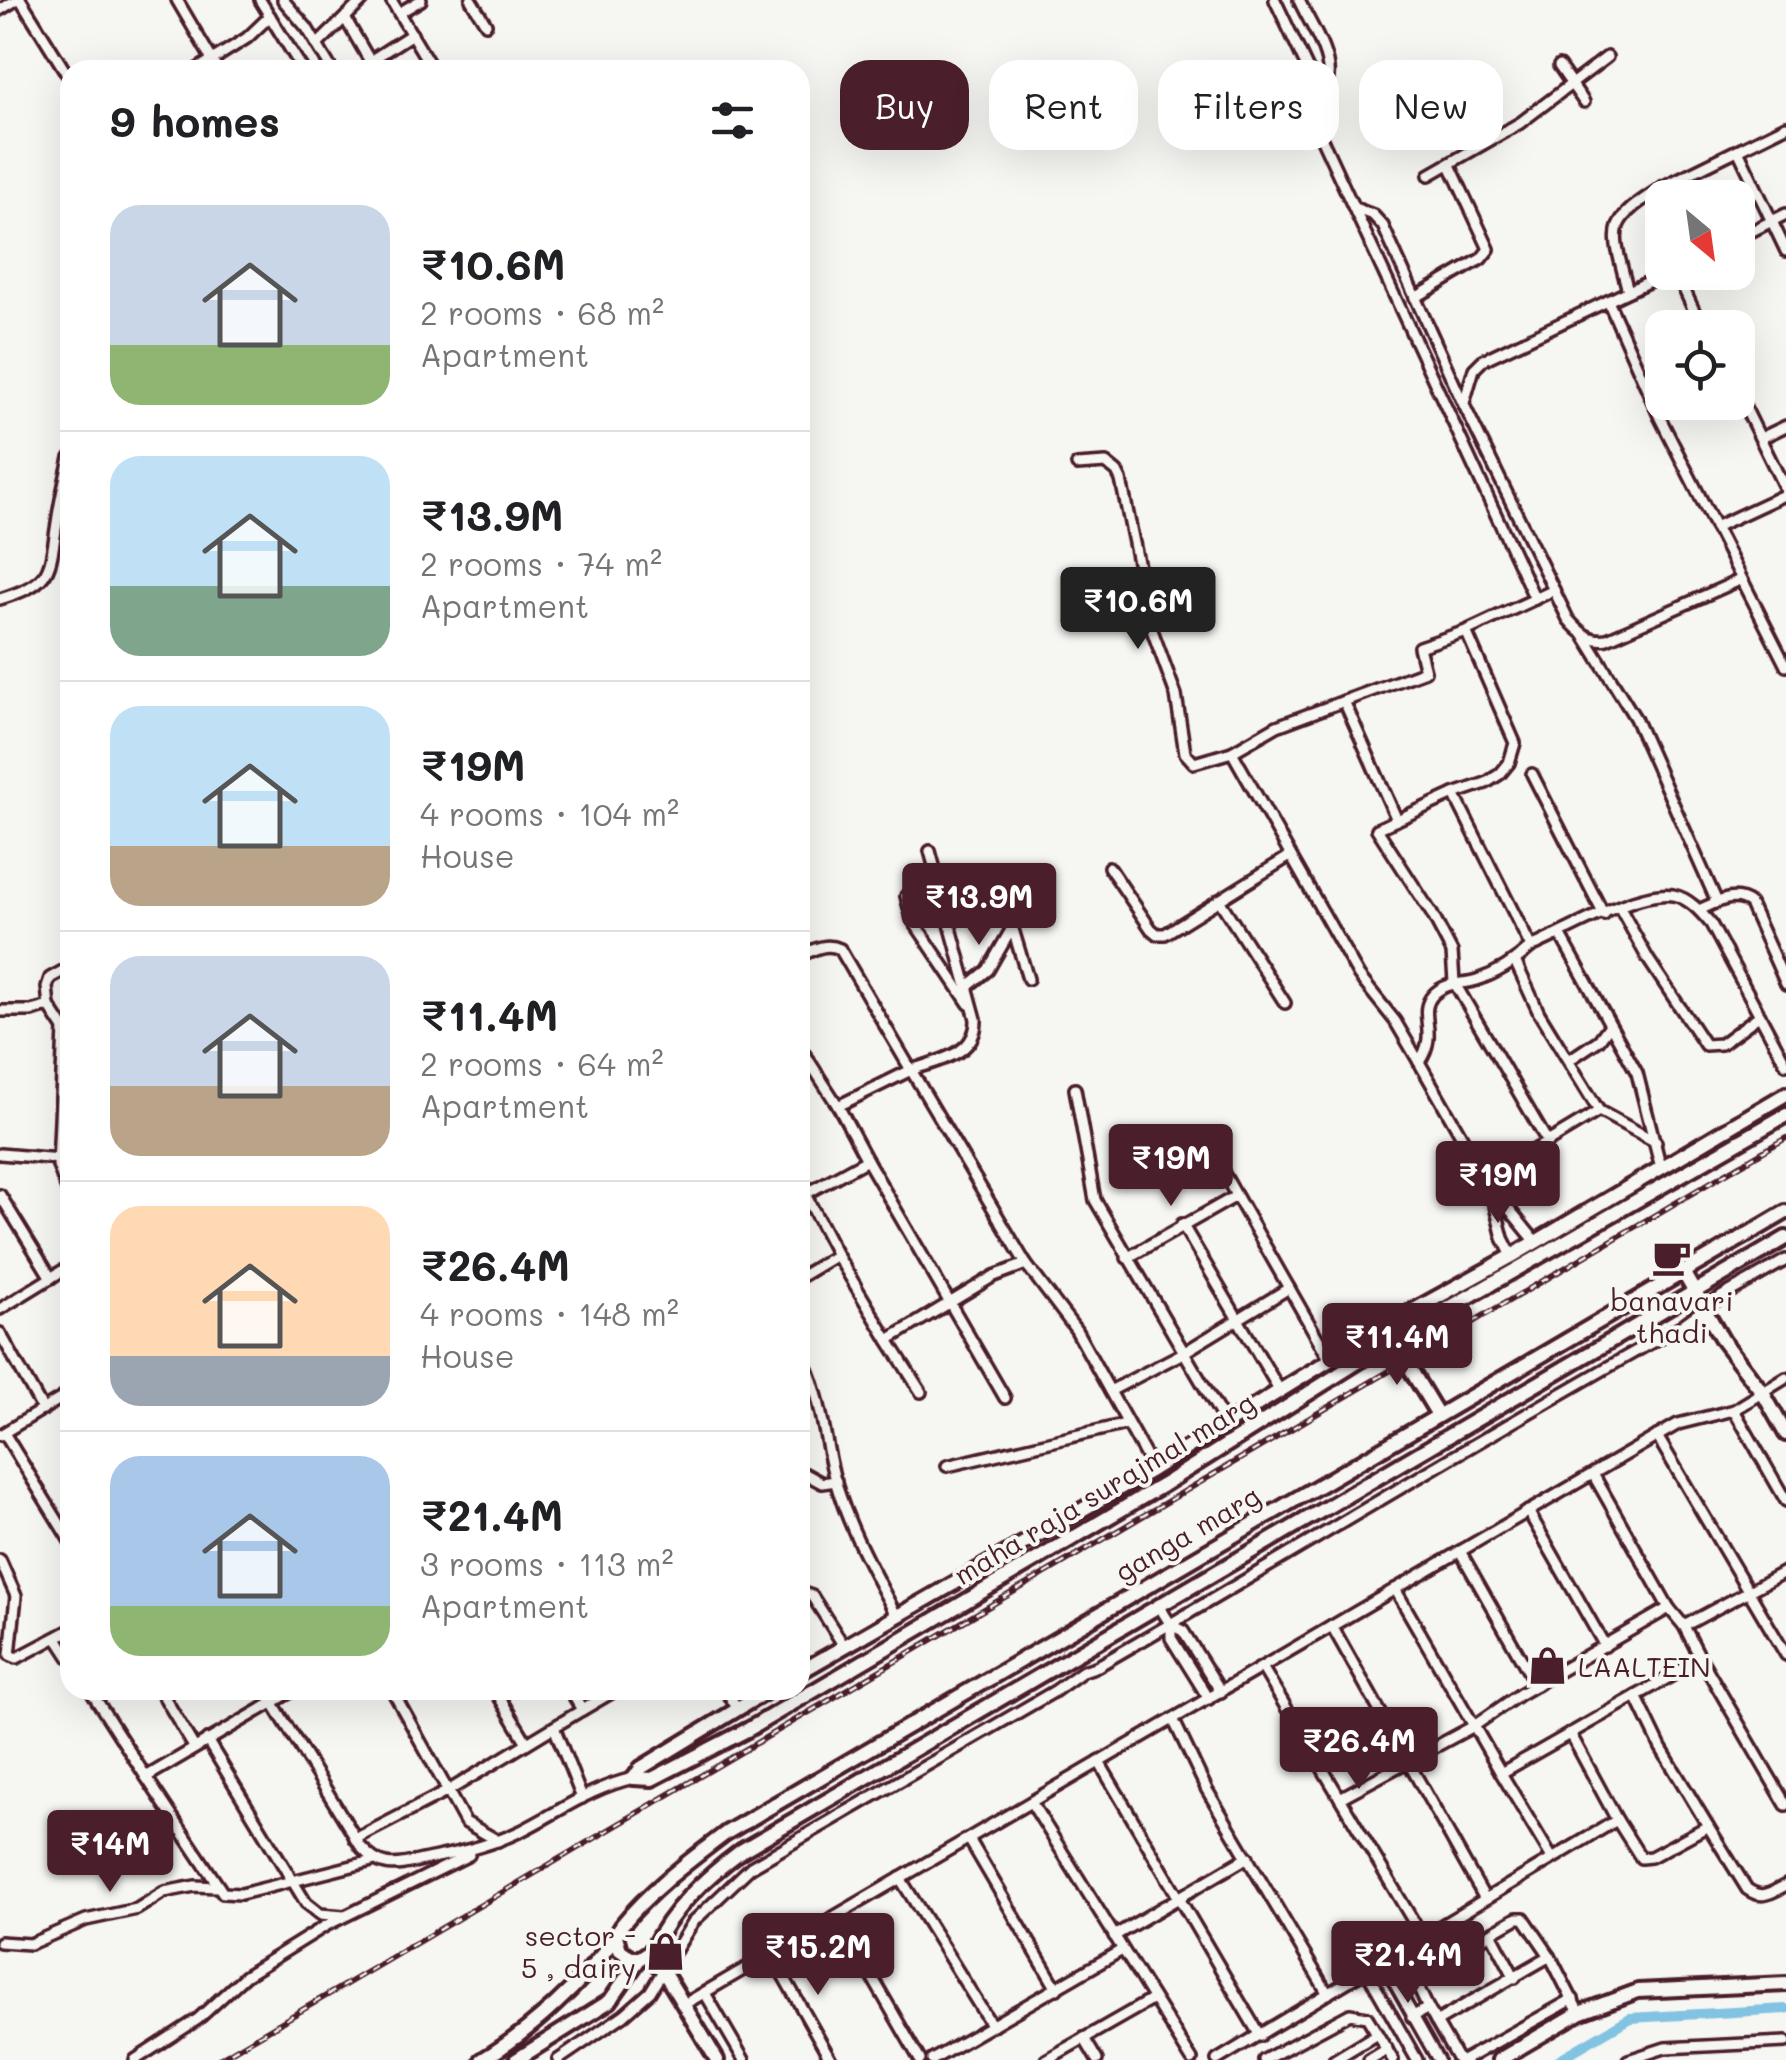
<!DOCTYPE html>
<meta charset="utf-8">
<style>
body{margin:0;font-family:Mali,sans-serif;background:#f6f6f6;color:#202124;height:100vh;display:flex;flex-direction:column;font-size:38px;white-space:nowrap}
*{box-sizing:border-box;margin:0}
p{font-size:32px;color:#757577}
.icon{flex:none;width:55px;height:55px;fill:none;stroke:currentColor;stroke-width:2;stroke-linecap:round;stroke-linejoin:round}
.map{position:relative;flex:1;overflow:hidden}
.panel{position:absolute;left:60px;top:60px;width:750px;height:1640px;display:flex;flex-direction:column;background:#fff;border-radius:30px;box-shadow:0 10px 40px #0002}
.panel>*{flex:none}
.guide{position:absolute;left:840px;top:60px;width:795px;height:90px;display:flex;gap:20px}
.needle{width:65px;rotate:151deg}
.controls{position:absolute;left:1645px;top:180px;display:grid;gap:20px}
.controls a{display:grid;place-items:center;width:110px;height:110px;border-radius:20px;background:#fff;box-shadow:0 10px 40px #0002;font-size:50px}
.price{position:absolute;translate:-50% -85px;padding:0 22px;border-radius:10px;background:#4a1f2b;color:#fff;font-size:32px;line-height:65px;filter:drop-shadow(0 2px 5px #0008)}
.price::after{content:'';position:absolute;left:50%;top:60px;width:30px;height:22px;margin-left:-15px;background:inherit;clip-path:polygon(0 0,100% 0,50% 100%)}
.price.current{background:#222;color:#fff}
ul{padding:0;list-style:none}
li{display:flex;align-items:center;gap:30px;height:250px;padding:0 50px}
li+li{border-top:2px solid #e0e0e0}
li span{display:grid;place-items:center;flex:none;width:280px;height:200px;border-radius:30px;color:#555}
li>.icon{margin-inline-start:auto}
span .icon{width:120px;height:120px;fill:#fffc;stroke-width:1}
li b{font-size:42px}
h2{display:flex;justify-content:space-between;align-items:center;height:120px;padding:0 50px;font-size:42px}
.chip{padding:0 35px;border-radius:30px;background:#fff;box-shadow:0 10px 40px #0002;font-size:35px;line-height:90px}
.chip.current{background:#4a1f2b;color:#fff}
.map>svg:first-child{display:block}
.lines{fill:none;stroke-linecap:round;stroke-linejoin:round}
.canal{stroke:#82c2e3;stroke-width:10}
.street-casing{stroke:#4a1f2b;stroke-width:16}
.secondary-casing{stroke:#4a1f2b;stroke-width:20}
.street{stroke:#f6f6f2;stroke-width:9}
.secondary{stroke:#f6f6f2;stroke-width:12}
.rail-casing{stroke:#4a1f2b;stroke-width:6}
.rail{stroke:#f6f6f2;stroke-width:2.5;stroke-dasharray:8;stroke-linecap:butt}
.labels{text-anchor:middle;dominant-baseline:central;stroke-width:8;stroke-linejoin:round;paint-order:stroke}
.poi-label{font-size:28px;fill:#4a1f2b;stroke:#f6f6f2}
.street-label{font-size:28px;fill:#4a1f2b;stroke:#f6f6f2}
</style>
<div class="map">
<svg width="1786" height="2060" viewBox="0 0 1786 2060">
<rect width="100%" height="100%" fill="#f6f6f2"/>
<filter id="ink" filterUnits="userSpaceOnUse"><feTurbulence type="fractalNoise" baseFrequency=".01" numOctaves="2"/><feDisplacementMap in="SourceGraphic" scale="20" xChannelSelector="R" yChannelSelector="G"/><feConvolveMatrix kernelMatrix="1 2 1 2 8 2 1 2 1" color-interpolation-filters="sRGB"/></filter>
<g filter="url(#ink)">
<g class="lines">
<!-- canal -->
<path class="canal" d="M1558,2060L1630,2018L1786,2009"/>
<defs>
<g id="street">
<path d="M21,0L70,79"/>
<path d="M177,0L218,70"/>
<path d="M260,0L303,70"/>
<path d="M283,0L307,28L332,70"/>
<path d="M391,0L433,70"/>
<path d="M471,0L486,24"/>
<path d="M1275,0L1321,97"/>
<path d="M1299,0C1308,21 1331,53 1328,77C1325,97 1314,112 1319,133L1535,599"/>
<path d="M0,10L16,0"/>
<path d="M399,13L421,0"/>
<path d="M345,18L375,70"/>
<path d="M317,45L363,0"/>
<path d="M370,61L412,34"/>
<path d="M1559,66L1584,102"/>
<path d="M196,70L247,38L270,16"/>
<path d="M1738,150L1786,251"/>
<path d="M1429,175L1520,123L1607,57"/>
<path d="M1667,198L1664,186L1786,126"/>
<path d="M1357,209L1373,215L1383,226L1462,401L1568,619C1579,632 1590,642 1607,639L1740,580"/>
<path d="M1738,238L1786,214"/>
<path d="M1676,272L1702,328"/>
<path d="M1628,291C1611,226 1605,223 1664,186"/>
<path d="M1415,298L1481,259L1489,249L1450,165"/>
<path d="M1608,301L1660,418L1786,666"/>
<path d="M1738,393L1786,491"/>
<path d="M1464,403L1474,369L1483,360L1669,272"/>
<path d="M1761,438L1786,426"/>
<path d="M1077,465L1106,463L1117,472L1121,480L1152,630L1176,695L1185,753L1194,763L1232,752"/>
<path d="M1715,527L1786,494"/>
<path d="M0,599C53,582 49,573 57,523C60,501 65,480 70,458"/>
<path d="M1585,637L1635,718L1717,902"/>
<path d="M1344,701L1397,820"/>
<path d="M1532,774L1604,915"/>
<path d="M1454,794L1377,829L1432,914L1452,952L1454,982L1547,1141"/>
<path d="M1109,867L1151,929L1157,934H1165L1290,856"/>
<path d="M996,873L1028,979"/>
<path d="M1219,900L1285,1003"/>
<path d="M1620,908L1648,959L1705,1045L1721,1044L1760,1015"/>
<path d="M1699,910C1716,903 1734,891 1750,904L1786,984"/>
<path d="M1560,934L1637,1073L1661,1168"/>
<path d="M1531,947C1566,932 1636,890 1673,895C1689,898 1701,912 1711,924L1786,1064"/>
<path d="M800,956C813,950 825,942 840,949L911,1070C939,1060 977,1055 976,1019L930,851"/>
<path d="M1515,961L1539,1013L1599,1111"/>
<path d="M967,987L988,970L1012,928"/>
<path d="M969,1004L912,919L906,896L918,886L966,880L1022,867"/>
<path d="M49,1006L66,1032"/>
<path d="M0,1011H31L49,1006L47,987L50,978L70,967"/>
<path d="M64,1029L58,1166L70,1197"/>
<path d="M800,1047L838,1106"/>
<path d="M1569,1060L1599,1040L1610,1025"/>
<path d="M1419,1062L1395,1021L1359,976L1232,752L1277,726L1425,671L1419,647L1466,631"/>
<path d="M1075,1089L1095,1200L1226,1424"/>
<path d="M0,1154L60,1159"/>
<path d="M867,1160L838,1106L911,1070L1026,1264"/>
<path d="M1152,1167C1174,1156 1193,1143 1216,1160L1330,1360"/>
<path d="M1486,1179L1599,1111L1656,1142"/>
<path d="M800,1186L805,1194L867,1160L1005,1398"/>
<path d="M1492,1188L1536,1242"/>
<path d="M0,1195L51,1278"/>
<path d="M802,1195L805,1194L837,1255"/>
<path d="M1182,1224L1280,1391"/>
<path d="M1512,1256L1503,1238L1490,1186L1419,1062C1440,1032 1416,1014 1433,995C1446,981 1461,985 1477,980C1498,973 1515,962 1531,947L1454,794L1486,783L1500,774L1509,763L1515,743L1466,631L1554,590"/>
<path d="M1127,1258L1236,1196"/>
<path d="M800,1277L837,1255L888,1340L994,1276L1026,1264L1076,1330L1153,1469"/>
<path d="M0,1309L70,1266"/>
<path d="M0,1333L43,1410"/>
<path d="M888,1340L921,1392"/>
<path d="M800,1353C822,1392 823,1437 835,1480C849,1529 873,1571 896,1615"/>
<path d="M1110,1391L1183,1353L1289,1288"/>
<path d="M1734,1410L1786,1501"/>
<path d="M4,1433L70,1541"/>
<path d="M0,1435L70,1393"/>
<path d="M1657,1436L1786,1655"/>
<path d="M947,1466L1126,1424"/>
<path d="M800,1471L822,1483L836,1481"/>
<path d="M1593,1474L1669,1608"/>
<path d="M1528,1511L1605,1646"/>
<path d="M1460,1551L1536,1685"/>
<path d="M0,1560L16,1596L10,1655L17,1658L70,1630"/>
<path d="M800,1592L812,1596L844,1646"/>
<path d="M1159,1606L1171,1625L1183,1631L1221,1692"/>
<path d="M1669,1608L1684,1626L1701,1659L1501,1773L1474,1726L1520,1694Z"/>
<path d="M1171,1625V1638L1209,1699"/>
<path d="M1332,1626L1484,1897"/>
<path d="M1684,1626L1786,1571"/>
<path d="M57,1638L70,1658"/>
<path d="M1701,1659L1786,1805"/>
<path d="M1262,1667L1422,1936"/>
<path d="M90,1690L146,1777L294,1690"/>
<path d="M160,1690L194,1747"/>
<path d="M265,1690L361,1847C384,1874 401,1864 432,1858C463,1852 492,1845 521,1831C559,1812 592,1787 634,1778"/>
<path d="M392,1690L465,1822L498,1841"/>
<path d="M495,1690L527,1743"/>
<path d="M570,1690L582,1710L616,1690"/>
<path d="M726,1690L737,1708"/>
<path d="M1636,1696L1661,1748L1708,1826"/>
<path d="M1173,1719L1207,1790L1328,1994"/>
<path d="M554,1727L582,1798"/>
<path d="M1570,1733L1617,1820"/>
<path d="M207,1740L306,1903L320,1914L344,1916"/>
<path d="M1099,1762L1260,2036"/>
<path d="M1501,1773L1552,1858"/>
<path d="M146,1777L223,1893L241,1894L372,1861"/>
<path d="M1340,1798L1474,1726L1395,1589"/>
<path d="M1031,1802L1192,2060"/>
<path d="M355,1839L448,1791L582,1710"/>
<path d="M969,1839L1057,1989"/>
<path d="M900,1878L992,2026"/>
<path d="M837,1916L920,2060"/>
<path d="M1491,1933L1515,1978"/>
<path d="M1114,1936L1248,1857"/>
<path d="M0,1942L30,1944L86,1920L137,1909L164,1892L195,1886L217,1887"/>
<path d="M771,1954L831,2060"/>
<path d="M1382,1961L1438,2060"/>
<path d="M1366,1970L1417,2060"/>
<path d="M705,1993L744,2060"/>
<path d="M683,2005L1678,1424L1734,1410L1786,1378"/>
<path d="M1428,2008L1417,1985L1420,1974L1517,1918H1524L1550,1956L1579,2013"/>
<path d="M1412,2017L1428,2008L1458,2060"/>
<path d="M1436,2022L1550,1956"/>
<path d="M1084,2038L1097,2060"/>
<path d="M135,2060L198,2019L245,1976L327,1925L469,1855"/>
<path d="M558,2060L624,2015L650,1992L693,1922L751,1867L1055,1691L1083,1671L1098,1666C1293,1554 1484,1435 1681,1326L1721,1297L1786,1260"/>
<path d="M932,2060L1122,1950"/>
<path d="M1046,2060L1153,1999"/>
<path d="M1217,2060L1617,1820L1641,1858L1651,1857L1708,1826L1747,1889C1762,1900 1771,1893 1786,1885"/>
<path d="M1264,2060L1350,2014L1367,2017L1393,2060"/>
<path d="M1334,2060L1377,2034"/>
<path d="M1369,2060L1387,2049"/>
<path d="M1464,2060L1573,1999"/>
<path d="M1628,2060L1665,2048L1786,2042"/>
</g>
<g id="secondary">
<path d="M1683,1272L1723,1341L1763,1393L1786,1434"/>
<path d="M1391,1337L1438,1415"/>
<path d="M800,1672L1153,1469L1385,1326L1512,1256L1786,1094"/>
<path d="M634,1778L652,1779L749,1729L1163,1485L1393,1340L1786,1115"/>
<path d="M634,1778L641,1768L769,1690"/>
<path d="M616,1936L620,1950L632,1958H640"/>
<path d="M646,1955L662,1969L717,2060"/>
<path d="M482,2060C528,2033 583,1983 614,1939C617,1935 618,1930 621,1926C650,1890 689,1861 726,1833L1786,1212"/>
<path d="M516,2060L610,2001L640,1958L652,1950C671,1909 705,1878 741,1851L1786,1238"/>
<path d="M1499,2060L1579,2013L1638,1991L1786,1984"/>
</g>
</defs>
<!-- street casing -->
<use href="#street" class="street-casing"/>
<!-- secondary casing -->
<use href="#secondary" class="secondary-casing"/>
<!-- street -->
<use href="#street" class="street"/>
<!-- secondary -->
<use href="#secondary" class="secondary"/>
<defs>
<path id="rail" d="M217,2060L1786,1138"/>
</defs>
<!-- rail casing -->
<use href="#rail" class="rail-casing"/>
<!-- rail -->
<use href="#rail" class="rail"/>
</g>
</g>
<!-- icons -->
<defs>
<symbol id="cafe-bare" viewBox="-9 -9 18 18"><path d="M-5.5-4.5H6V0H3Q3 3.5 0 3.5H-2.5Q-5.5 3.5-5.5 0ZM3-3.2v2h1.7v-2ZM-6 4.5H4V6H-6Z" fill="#4a1f2b" stroke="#f6f6f2" stroke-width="2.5" paint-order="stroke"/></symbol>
<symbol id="shop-bare" viewBox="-9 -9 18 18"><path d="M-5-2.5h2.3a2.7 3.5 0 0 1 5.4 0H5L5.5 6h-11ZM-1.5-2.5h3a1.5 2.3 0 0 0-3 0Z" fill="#4a1f2b" stroke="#f6f6f2" stroke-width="2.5" paint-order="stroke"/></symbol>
</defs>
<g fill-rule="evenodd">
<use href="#cafe-bare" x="1644" y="1230" width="55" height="55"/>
<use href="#shop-bare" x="1520" y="1638" width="55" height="55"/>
<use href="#shop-bare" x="638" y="1924" width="55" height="55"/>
</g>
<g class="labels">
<!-- poi labels -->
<g class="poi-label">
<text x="1672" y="1300">banavari<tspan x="1672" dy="32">thadi</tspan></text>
<text x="1578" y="1666" text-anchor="start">LAALTEIN</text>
<text x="636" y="1935" text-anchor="end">sector -<tspan x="636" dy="32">5 , dairy</tspan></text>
</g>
<!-- street labels -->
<g class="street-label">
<text transform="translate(1104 1488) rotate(-31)">maha raja surajmal marg</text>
<text transform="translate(1187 1533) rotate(-30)">ganga marg</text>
</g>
</g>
</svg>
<div class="controls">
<a><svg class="needle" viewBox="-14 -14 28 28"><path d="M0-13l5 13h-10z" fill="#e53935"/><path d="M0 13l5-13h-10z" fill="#757577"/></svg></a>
<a><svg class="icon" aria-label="locate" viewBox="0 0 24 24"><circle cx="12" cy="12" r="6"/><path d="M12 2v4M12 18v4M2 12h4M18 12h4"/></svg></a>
</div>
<b class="price current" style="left:1138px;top:652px">₹10.6M</b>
<b class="price" style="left:979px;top:948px">₹13.9M</b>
<b class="price" style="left:1171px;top:1209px">₹19M</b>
<b class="price" style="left:1498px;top:1226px">₹19M</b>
<b class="price" style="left:1397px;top:1388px">₹11.4M</b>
<b class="price" style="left:1359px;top:1792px">₹26.4M</b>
<b class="price" style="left:110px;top:1895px">₹14M</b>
<b class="price" style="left:818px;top:1998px">₹15.2M</b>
<b class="price" style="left:1408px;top:2006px">₹21.4M</b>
<div class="guide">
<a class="chip current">Buy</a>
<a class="chip">Rent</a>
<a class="chip">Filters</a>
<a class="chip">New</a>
</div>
<section class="panel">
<h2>9 homes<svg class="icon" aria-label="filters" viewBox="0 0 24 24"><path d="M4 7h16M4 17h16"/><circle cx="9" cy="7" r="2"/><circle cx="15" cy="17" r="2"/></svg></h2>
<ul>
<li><span style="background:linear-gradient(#c9d6e8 70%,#8fb573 0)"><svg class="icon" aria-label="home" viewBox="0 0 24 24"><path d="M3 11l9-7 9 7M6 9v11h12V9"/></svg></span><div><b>₹10.6M</b><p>2 rooms · 68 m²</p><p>Apartment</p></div></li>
<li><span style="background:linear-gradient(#bfe0f5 65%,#7fa58c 0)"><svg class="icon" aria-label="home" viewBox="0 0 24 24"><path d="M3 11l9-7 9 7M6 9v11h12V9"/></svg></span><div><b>₹13.9M</b><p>2 rooms · 74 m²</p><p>Apartment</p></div></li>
<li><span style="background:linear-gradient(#bfe0f5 70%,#b9a48a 0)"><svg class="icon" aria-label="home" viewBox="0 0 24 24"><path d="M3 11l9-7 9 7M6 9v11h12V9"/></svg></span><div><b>₹19M</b><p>4 rooms · 104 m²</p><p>House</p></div></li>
<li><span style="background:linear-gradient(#c9d6e8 65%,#b9a48a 0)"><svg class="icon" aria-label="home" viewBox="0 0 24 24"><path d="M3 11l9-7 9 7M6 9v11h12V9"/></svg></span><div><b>₹11.4M</b><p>2 rooms · 64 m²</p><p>Apartment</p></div></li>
<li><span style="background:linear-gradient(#ffd9b3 75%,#9aa5b1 0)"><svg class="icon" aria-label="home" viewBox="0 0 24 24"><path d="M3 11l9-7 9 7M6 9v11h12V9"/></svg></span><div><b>₹26.4M</b><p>4 rooms · 148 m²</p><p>House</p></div></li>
<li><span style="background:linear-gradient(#a9c7e8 75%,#8fb573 0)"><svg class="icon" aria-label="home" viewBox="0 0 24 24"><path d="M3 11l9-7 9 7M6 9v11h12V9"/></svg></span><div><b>₹21.4M</b><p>3 rooms · 113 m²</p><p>Apartment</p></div></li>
</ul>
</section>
</div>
